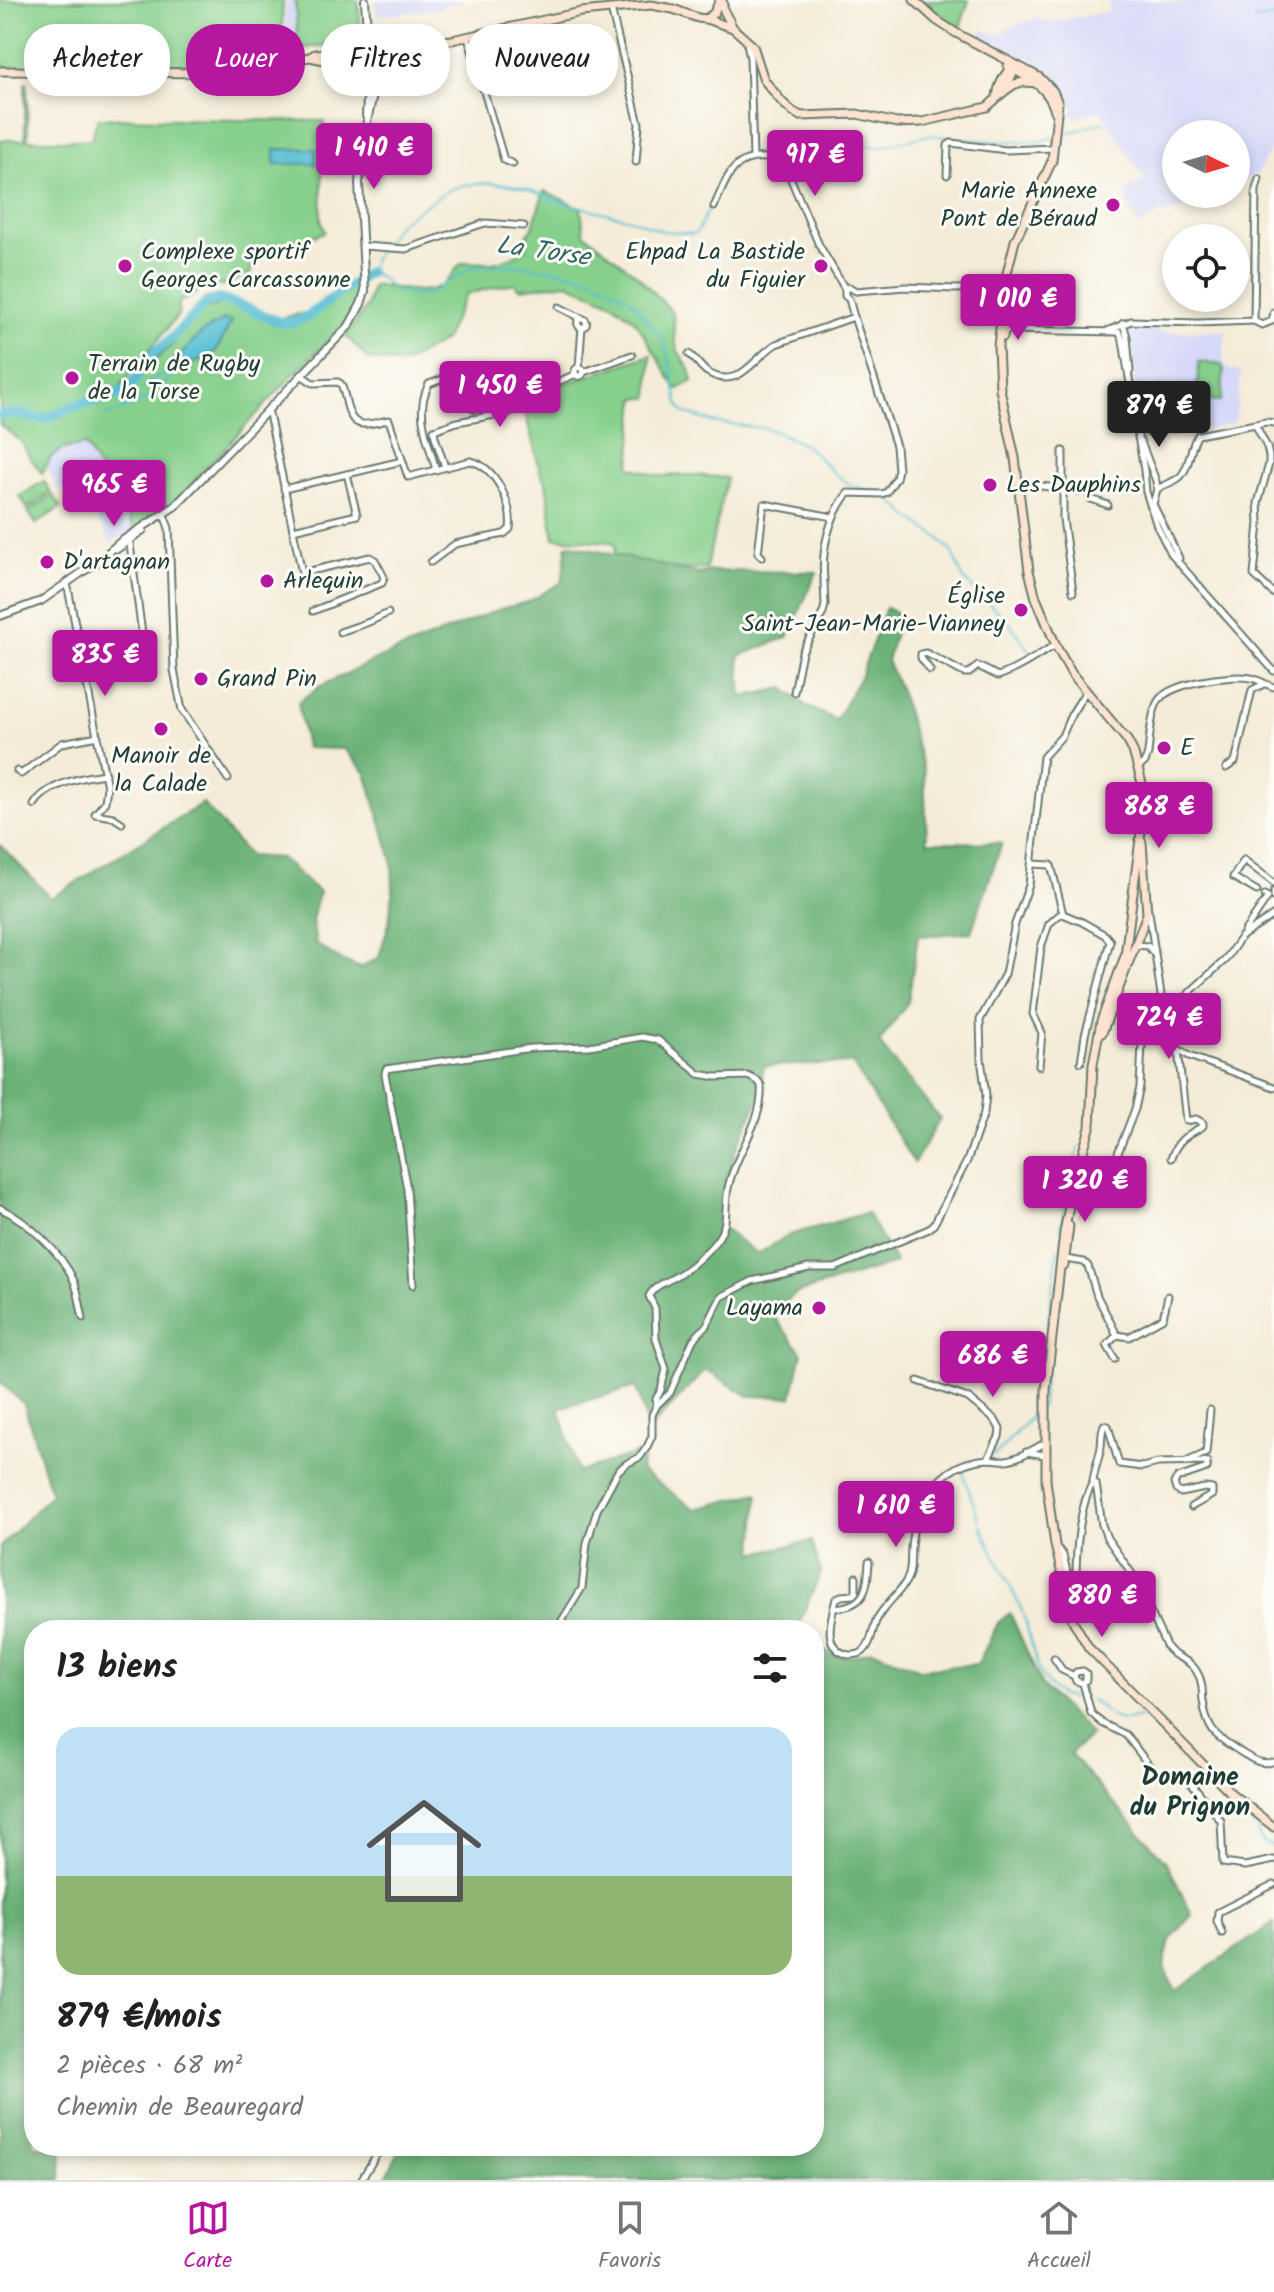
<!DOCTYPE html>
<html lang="fr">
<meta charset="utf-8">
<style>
body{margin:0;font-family:Kalam,sans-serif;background:#f2f2f2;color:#202124;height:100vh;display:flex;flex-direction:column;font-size:30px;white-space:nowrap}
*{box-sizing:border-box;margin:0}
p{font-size:26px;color:#757577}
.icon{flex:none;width:44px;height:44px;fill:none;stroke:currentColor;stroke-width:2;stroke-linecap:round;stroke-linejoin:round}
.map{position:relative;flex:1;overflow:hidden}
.side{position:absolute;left:24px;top:1620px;width:800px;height:536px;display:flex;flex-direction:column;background:#fff;border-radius:32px;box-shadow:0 4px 12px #0003}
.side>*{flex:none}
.guide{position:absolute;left:24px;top:24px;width:800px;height:72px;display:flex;gap:16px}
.needle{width:52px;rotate:95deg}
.fabs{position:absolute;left:1162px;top:120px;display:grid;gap:16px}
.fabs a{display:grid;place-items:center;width:88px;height:88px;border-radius:50%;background:#fff;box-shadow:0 4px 12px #0003;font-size:40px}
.price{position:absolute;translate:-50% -68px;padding:0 18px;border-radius:8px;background:#b5179e;color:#fff;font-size:26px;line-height:52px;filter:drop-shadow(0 2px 4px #0008)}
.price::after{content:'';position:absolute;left:50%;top:48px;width:24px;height:18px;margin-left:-12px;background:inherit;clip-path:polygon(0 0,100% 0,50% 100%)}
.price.active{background:#222;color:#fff}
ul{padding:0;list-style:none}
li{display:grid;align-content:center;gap:16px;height:424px;padding:0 32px}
li span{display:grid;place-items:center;height:248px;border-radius:24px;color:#555}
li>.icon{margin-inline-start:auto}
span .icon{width:144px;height:144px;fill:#fffc;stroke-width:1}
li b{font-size:34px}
h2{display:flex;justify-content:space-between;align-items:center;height:96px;padding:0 32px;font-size:34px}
.tag{padding:0 28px;border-radius:32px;background:#fff;box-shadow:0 4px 12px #0003;font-size:28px;line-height:72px}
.tag.active{background:#b5179e;color:#fff}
.menu{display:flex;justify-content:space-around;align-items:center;height:112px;border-top:2px solid #e0e0e0;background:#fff;font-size:22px;color:#757577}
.menu a{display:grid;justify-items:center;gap:4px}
.menu .active{color:#b5179e}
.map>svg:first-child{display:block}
.built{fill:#d6d8f8}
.green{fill:#86d08c;stroke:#528660;stroke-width:2}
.forest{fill:#6cb278;stroke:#467856;stroke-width:2}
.water{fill:#58bfd5;stroke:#3c7e84;stroke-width:2}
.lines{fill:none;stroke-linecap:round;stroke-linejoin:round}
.stream{stroke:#58bfd5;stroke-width:2}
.river{stroke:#58bfd5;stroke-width:10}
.minor-casing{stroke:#6a7a6d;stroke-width:9}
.tertiary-casing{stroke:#6a7a6d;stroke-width:10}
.secondary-casing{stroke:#6a7a6d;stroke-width:11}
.minor{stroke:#fff;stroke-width:5}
.tertiary{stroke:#fff;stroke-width:6}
.secondary{stroke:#fde4d1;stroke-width:7}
.poi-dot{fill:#b5179e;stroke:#fdfcf7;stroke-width:3}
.labels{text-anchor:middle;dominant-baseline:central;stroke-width:6;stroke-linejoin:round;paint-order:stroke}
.poi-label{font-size:24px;fill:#1f3d34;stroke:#fdfcf7;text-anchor:start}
.water-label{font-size:26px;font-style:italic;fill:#306464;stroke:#fdfcf7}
.neighbourhood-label{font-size:26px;font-weight:bold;fill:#1f3d34;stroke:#fdfcf7}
</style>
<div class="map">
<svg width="1274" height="2180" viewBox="0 0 1274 2180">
<rect width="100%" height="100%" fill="#fdfcf7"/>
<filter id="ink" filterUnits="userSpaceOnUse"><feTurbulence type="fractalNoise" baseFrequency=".0125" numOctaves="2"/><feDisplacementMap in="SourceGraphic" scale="16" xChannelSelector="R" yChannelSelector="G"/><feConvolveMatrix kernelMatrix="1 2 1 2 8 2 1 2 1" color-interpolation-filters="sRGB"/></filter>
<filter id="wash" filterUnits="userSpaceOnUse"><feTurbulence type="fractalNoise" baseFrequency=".006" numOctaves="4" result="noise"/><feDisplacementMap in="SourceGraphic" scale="32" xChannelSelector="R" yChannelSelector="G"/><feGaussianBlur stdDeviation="1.8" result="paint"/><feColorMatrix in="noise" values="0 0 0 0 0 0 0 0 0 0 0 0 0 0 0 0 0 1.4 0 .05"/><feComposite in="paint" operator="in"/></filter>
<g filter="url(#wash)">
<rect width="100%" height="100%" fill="#f4ecd8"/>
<!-- built -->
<g class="built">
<path d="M286,0H359L361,34L356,41L283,53Z"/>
<path d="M375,0H465L442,5V8L377,16Z"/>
<path d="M1108,0H1151L1177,3L1191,2L1192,0H1274V143L1257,175L1236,185V134H1176V194H1214L1166,214L1159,213L1140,226L1126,203L1128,198L1125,193L1145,179L1100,111L1074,118L1073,115L1065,117L1064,115L1074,111L1065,90L1052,74L1031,58L1004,53L980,39L983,30L998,35L1008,28L1037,18L1049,22L1109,12Z"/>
<path d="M1139,329L1169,332L1226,331L1223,360L1226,368L1241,372L1235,422L1195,434H1175L1174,403L1136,404L1130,333Z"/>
<path d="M84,445L135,529L111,543L75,483L58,491L47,467L52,456L63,449Z"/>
</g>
<!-- green -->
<g class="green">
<path d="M0,0H283L281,55L229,64L212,63L206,69L7,67L0,64Z"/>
<path d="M295,0H358L361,34L356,41L298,49Z"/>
<path d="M922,0H969L960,28L937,14Z"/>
<path d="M25,82H27L28,140H91L98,118L324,121L321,220L325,232L251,259V273L226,285L205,286L192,296L179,302L178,315L119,388L149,366L173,344L193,314L228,301L269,320L305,313L363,275L357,302L344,325L291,377L172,505L135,529L85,445L63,449L52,456L42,473L30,458L21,441L0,425V140H25Z"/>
<path d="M544,191L581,208L584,233L638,276L673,313L675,340L678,351L690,370L693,381L677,390L640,328L633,319L611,302L568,283L520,289L514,283L466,294L445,339L437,345L403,364L369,360L346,336L367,306L372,286C398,284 421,300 445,283C452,278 454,268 461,264C470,260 482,264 492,263C504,261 517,255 527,249V235L533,226Z"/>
<path d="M651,355L649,398H636L630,467L659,476L693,475L727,478L706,569L614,571L615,545L611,542L554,538L546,482L541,474L525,412L552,404L549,389Z"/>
<path d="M1199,362L1221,365L1224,369L1221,401L1196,399Z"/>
<path d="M1175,402V434L1143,439L1136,404Z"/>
<path d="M44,481L51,493L27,508L20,496Z"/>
<path d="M53,495L61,507L36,524L28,511Z"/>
</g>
<!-- forest -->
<g class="forest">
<path d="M567,544L699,574L710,571L817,572L788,637L739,656L742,697L784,688L808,707L836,720L860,677L886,608L900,615L887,661L900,690L924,771L927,842L1002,843L971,932L918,936L908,1002L879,1043L940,1119L914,1163L852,1063L764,1066L758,1101L735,1152L717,1224L758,1254L789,1235L867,1213L896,1263L797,1293L770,1312L802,1353L792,1397L749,1396L705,1370L649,1430L636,1387L559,1408L578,1472L646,1451L640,1470L695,1509L758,1493L754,1553L812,1541L821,1573L796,1630H34V2146H62L61,2180H0V1547L51,1494L24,1404L0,1382V845L51,898L203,803L249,856L281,858L319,892L312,920L316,944L337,958L360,968L379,957L389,923L393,888L392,860L366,773L344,749L306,748L298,702L320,686L380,658L500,609L528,602L562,582Z"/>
<path d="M1010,1613L1042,1686L1091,1734L1070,1754L1167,1863L1192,1915L1170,1940L1164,1966L1174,1991L1274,1923V2180H384L402,2146H814V1644C837,1658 846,1661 872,1650L920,1669L978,1664L998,1623Z"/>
</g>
<!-- water -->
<g class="water">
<rect x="275" y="149" width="41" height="15"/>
<path d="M224,320L232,321L216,351L173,374L169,368L174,359C184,354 187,348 194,340C202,331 213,326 224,320Z"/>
</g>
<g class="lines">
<!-- stream -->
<g class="stream">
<path d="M1255,20L1274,17"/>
<path d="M383,245L400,222L447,191L463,185L488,183L512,185L528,189L561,202L630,219L663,231L693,234L698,231L729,165L733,161L751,154L826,145L857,143L879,147L929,135L999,142L1041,141L1104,122"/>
<path d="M379,250L374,258L369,272L377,275L395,291L416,296L428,294L470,268L481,266L521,265L568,272L594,279L630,299L661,337L668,355L678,403L683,412L712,422L768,429L780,433L808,447L836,475L853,486L882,492"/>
<path d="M141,390L155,378L167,373"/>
<path d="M105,416C124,409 160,397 169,378"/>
<path d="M886,495L909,517L938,537L952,552L963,578L1011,625L1032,654"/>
<path d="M1069,1181L1079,1146"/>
<path d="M1061,1229L1067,1187"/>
<path d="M994,1456L1042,1405L1045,1342L1058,1250"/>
<path d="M979,1520L962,1470L978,1463L990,1462"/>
<path d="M981,1525C992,1554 1009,1581 1021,1609C1034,1638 1030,1674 1059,1694C1064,1698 1075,1698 1083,1699"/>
<path d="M1091,1700C1102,1706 1110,1721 1125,1720C1132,1720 1137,1716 1145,1717L1224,1799L1258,1827L1259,1837L1265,1844L1274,1846"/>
</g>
<!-- river -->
<path class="river" d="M0,415L21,414L34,418L45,419L79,404L108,398L120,393L133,383L149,357L171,339L207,302L219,299L240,305L279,322H294L306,317L369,272"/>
</g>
</g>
<g filter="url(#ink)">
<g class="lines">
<defs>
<g id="minor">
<path d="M611,9L639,124L636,162"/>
<path d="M530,23L536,70"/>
<path d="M468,37L504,160L513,164"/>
<path d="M747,43L750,58L753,158"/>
<path d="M947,175L948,145L951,143L1006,150L1054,148"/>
<path d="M714,207C726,181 731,155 766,158C773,159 778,159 784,163L819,245L845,289V296L849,299L854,317L896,446L898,470L896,478L887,492L882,494L848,493C829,517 821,550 824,579"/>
<path d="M363,246L406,249L485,223L524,226"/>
<path d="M845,289L849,287L856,291L905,287L956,289L1005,286"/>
<path d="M559,307L581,318"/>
<path d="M1007,313L1017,324L1030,328"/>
<circle cx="582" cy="323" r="4.5"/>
<path d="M1254,321L1262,325L1272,321L1274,312"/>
<path d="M1123,323L1127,337L1130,371"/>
<path d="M1004,330L1119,332"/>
<path d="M1107,331L1131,321L1198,323L1254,321L1256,189L1259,179"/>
<path d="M1119,332L1123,341L1138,433"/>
<path d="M689,354C696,359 700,367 707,372C739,392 753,358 776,344L854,317"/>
<path d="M579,367L582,327"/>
<circle cx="579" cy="372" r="4.5"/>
<path d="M584,372L632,355"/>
<path d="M301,375L313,383L338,382L341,384C347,396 346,423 362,424C371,425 381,421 389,420L408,477L470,461C496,466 513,505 510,529L504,534L455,544L431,562"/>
<path d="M268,409L302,573L370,557L375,560L384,577L382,583L313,611"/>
<path d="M1255,424L1267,447L1269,456V464L1258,503L1259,523L1254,575L1274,594"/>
<path d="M1137,431L1144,470L1146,492L1157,526L1171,554L1274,671"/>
<path d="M1141,442L1156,481L1157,489L1153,504L1179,558"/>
<path d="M1063,451V519L1073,592"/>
<path d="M445,467L435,437L434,430L457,422L505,413L539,403L543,398L546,387L576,374"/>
<path d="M436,470C428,440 414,412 429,384L462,372C475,380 484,390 481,406L473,409"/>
<path d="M1019,483L1087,492L1091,499L1108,505"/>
<path d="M284,489L402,461"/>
<path d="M1157,489C1164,485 1174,482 1180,477C1191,466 1189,447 1198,435L1266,422L1274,423"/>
<path d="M164,515L169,528L174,670L182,710L228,779"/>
<path d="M293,530L357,515L347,474"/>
<path d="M129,537L143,641"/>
<path d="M762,557L758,553L764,504L833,517"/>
<path d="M67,583L107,787L105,802L95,814L113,817L122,823"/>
<path d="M340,632L369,622L388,613"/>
<path d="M930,670L921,658V654L926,653L964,673H969L978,666L998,676C1018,670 1037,655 1056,645"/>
<path d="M794,692L802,652L823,613L825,605L824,582"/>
<path d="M1148,753C1150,738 1150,718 1157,703C1166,683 1230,674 1251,678C1258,679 1266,685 1274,687"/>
<path d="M1138,768L1145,762L1148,754"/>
<path d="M1226,768L1235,762L1252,690L1264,684"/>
<path d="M17,771L21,774L62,743L98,736"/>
<path d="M34,805C46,784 82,777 105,774"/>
<path d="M1032,864L1051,865L1063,914"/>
<path d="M1257,891L1233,877L1244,860L1274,883"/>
<path d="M1274,891V897"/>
<path d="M1149,912L1164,1016L1178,1049L1189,1056L1274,1087"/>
<path d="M1244,932L1268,897L1265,895"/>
<path d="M1136,945L1148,946L1155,955"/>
<path d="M1165,1020L1173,1016L1190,992L1225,960L1241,937L1274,915"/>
<path d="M1039,1066L1042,1033L1033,1014L1041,947L1049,924L1059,915L1063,914L1082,922L1105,935L1110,941L1085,1035L1081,1062"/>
<path d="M1171,1158C1178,1139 1186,1136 1203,1126V1123L1196,1119L1186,1121L1178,1050"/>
<path d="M1111,1171L1135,1109L1140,1087L1143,1021L1147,1018L1164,1016"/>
<path d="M0,1208C27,1221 62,1253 74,1281C79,1293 80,1306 83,1318"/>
<path d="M1065,1259L1084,1262L1088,1266L1097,1296L1117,1335L1129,1337L1163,1318L1168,1296"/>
<path d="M413,1285L407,1189L385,1074L386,1069L532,1048L589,1046L642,1037L658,1040L699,1074L716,1077L748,1076L758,1081L761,1085C764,1121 737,1150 729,1184C722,1211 733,1223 711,1247C701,1258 686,1271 673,1278C663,1284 655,1285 649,1296L655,1308L656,1339L666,1369L661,1390L656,1399L657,1405"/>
<path d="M1115,1359L1107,1345L1117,1335"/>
<path d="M918,1381L968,1398L995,1420L1000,1429L999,1437L988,1459"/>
<path d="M1026,1452L1045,1455"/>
<path d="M1188,1461L1206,1453L1210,1410"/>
<path d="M1093,1482C1094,1470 1099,1459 1101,1447C1102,1439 1101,1433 1104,1425L1108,1426L1119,1464L1142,1467L1158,1463L1207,1462V1468L1178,1478L1174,1483L1176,1490L1181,1493L1205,1488L1212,1489V1495L1191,1507"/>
<path d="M1058,1549L1063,1555L1069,1580L1073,1583L1076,1579C1076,1551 1079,1507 1093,1482L1096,1484L1102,1525L1107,1538L1135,1578L1167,1648C1177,1661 1191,1657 1199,1676C1203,1684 1202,1692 1203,1701C1208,1735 1217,1736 1242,1753C1252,1759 1260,1765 1272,1762"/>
<path d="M856,1577V1592L853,1595L841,1596L836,1599C831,1618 821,1649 849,1655C853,1655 858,1655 861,1653C871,1647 872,1631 876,1621C884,1604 903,1591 908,1577C912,1568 910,1557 911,1547C912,1533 916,1518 922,1506C935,1478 957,1461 988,1459C994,1459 1000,1461 1006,1460C1019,1459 1033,1449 1045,1443"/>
<path d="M834,1608C866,1606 867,1590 869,1562"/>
<path d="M556,1630L582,1588L587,1543L597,1510L618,1471L626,1464L640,1457L647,1447L652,1436V1415L657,1405L670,1393L693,1340L707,1325L721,1297L752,1281L809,1268H835L929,1229L934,1224L967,1161L984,1113L986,1095L981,1059L980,1020L1005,974L1015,924L1029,885L1043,757L1062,736L1071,715L1086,691"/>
<path d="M1054,1658L1062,1670L1074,1676"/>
<path d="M1083,1683L1076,1681L1074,1676L1076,1672L1083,1671L1086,1673V1680L1083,1683L1091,1713L1102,1723L1126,1735L1154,1772L1162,1777H1184L1190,1781L1221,1821L1223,1863L1245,1866L1274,1860"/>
<path d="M1222,1933L1217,1921L1218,1912L1274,1884"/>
<path d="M361,2180L382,2146"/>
</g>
<g id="tertiary">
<path d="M365,0L368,45"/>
<path d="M364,63L368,85L366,116"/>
<path d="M117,549L143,530"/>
<path d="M95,564L120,542L175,506L349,326L361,304L365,291L359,183L364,134L373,95L372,63"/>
<path d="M0,616L41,601L97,562"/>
</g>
<g id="secondary">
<path d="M722,0L724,11L733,28"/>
<path d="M914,0L936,20L956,33L1039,77L1053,91L1058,103L1052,161L1015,241L1006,277L998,346L1000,389L1015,458L1029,571L1036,598L1057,648L1072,674L1127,740L1133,751L1142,783L1143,816L1125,956L1101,1021L1093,1064L1090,1128L1073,1185L1064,1233L1046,1390V1480L1055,1545L1073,1621L1089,1648L1232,1794L1274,1827"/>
<path d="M706,19L714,13L720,0"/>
<path d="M376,50L393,46L452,40L581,12L651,5L673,9L698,18L706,19L733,28L753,46L764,80L782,102L793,112L801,116L857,114L897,123L922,122L987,107L1005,91L1015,84L1024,82L1037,83"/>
<path d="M310,57L329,61L359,59L364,63L369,64L376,59V50"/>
<path d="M1008,66C1028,78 1048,86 1055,111"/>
<path d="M0,71L207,73L310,57L315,54L359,49L366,45L373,46L376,50"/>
<path d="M1003,90L1012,76L1014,66"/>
<path d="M997,97C998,86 1005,72 1013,66"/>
<path d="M1003,337L1007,313L1006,302"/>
<path d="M1102,1033L1147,914L1142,842"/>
<path d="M1064,1265L1069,1226"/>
</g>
</defs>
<!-- minor casing -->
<use href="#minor" class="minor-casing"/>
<!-- tertiary casing -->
<use href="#tertiary" class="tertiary-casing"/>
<!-- secondary casing -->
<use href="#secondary" class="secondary-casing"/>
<!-- minor -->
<use href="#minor" class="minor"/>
<!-- tertiary -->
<use href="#tertiary" class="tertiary"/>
<!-- secondary -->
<use href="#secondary" class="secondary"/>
</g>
</g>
<!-- markers -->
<g class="poi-dot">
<circle cx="1113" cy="205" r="8"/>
<circle cx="125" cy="266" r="8"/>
<circle cx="821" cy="266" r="8"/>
<circle cx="72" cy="378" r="8"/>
<circle cx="990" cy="485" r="8"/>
<circle cx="47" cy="562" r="8"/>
<circle cx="267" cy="581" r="8"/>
<circle cx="1021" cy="610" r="8"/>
<circle cx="201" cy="679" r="8"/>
<circle cx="161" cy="729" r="8"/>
<circle cx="1164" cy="748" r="8"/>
<circle cx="819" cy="1308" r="8"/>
</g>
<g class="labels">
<!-- poi labels -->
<g class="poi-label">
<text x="1097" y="191" text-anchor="end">Marie Annexe<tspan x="1097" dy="28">Pont de Béraud</tspan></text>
<text x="141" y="252">Complexe sportif<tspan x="141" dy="28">Georges Carcassonne</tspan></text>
<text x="805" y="252" text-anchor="end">Ehpad La Bastide<tspan x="805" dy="28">du Figuier</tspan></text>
<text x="88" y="364">Terrain de Rugby<tspan x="88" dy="28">de la Torse</tspan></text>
<text x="1006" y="485">Les Dauphins</text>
<text x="63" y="562">D'artagnan</text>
<text x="283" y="581">Arlequin</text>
<text x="1005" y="596" text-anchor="end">Église<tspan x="1005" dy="28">Saint-Jean-Marie-Vianney</tspan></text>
<text x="217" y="679">Grand Pin</text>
<text x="1180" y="748">E</text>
<text x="161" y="756" text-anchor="middle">Manoir de<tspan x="161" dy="28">la Calade</tspan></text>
<text x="803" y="1308" text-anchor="end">Layama</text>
</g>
<!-- water labels -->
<g class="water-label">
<text transform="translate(543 252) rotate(8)">La Torse</text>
</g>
<!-- neighbourhood labels -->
<g class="neighbourhood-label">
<text x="1190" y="1778">Domaine<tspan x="1190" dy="30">du Prignon</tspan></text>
</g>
</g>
</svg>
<div class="fabs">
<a><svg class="needle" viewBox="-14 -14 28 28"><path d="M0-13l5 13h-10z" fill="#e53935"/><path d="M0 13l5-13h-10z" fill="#757577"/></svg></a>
<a><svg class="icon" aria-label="locate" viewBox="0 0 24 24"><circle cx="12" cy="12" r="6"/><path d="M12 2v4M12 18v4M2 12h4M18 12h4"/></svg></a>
</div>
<b class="price" style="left:374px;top:191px">1 410 €</b>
<b class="price" style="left:815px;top:198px">917 €</b>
<b class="price" style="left:1018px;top:342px">1 010 €</b>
<b class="price" style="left:500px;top:429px">1 450 €</b>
<b class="price active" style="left:1159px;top:449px">879 €</b>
<b class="price" style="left:114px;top:528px">965 €</b>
<b class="price" style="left:105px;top:698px">835 €</b>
<b class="price" style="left:1159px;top:850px">868 €</b>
<b class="price" style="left:1169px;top:1061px">724 €</b>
<b class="price" style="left:1085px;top:1224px">1 320 €</b>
<b class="price" style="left:993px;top:1399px">686 €</b>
<b class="price" style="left:896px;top:1549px">1 610 €</b>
<b class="price" style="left:1102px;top:1639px">880 €</b>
<div class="guide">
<a class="tag">Acheter</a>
<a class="tag active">Louer</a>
<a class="tag">Filtres</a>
<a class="tag">Nouveau</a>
</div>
<section class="side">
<h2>13 biens<svg class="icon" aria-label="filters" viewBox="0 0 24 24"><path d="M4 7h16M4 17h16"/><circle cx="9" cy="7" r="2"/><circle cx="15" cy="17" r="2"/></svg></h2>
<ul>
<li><span style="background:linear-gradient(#bfe0f5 60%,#8fb573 0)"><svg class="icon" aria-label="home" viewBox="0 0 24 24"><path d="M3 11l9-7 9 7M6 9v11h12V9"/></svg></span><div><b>879 €/mois</b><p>2 pièces · 68 m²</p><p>Chemin de Beauregard</p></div></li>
</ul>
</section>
</div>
<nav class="menu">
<a class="active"><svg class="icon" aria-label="map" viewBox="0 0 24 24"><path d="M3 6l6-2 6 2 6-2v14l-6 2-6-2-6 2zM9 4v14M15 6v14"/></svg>Carte</a>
<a><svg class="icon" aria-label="saved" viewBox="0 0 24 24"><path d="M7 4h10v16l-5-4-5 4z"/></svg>Favoris</a>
<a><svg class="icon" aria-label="home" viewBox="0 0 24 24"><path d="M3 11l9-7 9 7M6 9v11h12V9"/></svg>Accueil</a>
</nav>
